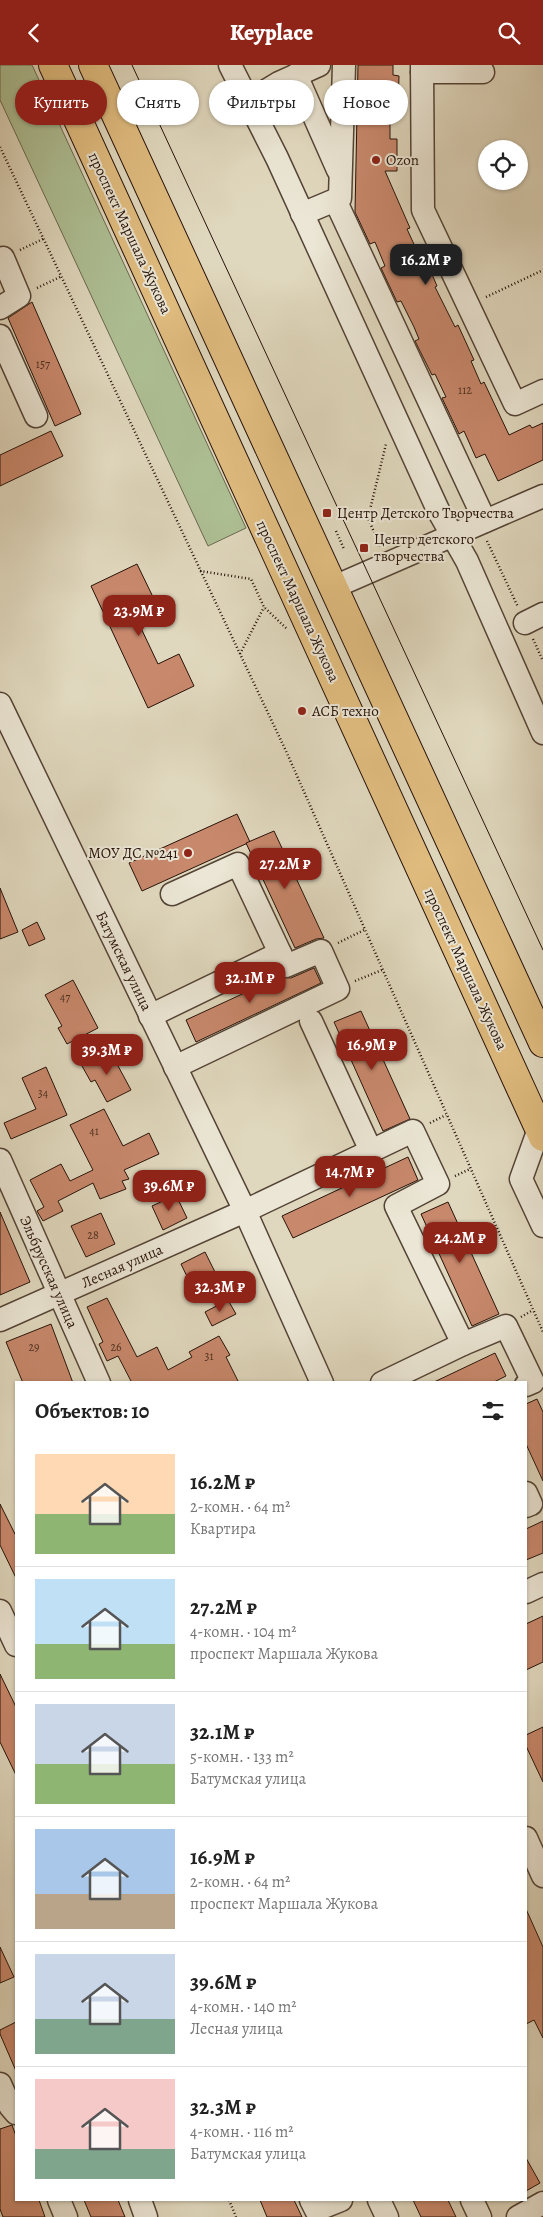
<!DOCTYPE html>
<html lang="ru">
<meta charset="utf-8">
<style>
body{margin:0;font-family:Alegreya,serif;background:#f2f2f2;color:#222;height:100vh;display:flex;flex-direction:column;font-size:19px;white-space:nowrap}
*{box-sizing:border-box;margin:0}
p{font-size:16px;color:#767676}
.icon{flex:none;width:28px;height:28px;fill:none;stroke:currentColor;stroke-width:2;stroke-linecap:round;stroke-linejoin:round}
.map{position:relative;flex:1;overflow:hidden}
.sheet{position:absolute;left:15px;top:1316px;width:512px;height:820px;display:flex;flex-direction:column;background:#fff;border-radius:0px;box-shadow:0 1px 4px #0004}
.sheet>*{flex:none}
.banner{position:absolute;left:15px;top:15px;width:514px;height:45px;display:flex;gap:10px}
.controls{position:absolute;left:478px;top:75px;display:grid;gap:10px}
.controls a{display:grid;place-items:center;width:50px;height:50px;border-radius:50%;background:#fff;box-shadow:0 1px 4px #0004;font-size:25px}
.price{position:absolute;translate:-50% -42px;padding:0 11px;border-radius:10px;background:#8f2418;color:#fff;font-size:16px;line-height:32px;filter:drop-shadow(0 1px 2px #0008)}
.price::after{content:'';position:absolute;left:50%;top:30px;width:15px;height:11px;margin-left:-8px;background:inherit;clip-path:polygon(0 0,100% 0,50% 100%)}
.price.active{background:#222;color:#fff}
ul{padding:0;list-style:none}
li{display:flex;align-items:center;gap:15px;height:125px;padding:0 20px}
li+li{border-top:1px solid #e0e0e0}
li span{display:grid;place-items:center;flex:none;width:140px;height:100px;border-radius:0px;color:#555}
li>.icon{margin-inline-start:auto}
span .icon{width:60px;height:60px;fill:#fffc;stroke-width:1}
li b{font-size:21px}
h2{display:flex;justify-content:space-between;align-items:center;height:60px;padding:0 20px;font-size:21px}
.chip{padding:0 18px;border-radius:22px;background:#fff;box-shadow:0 1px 4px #0004;font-size:18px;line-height:45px}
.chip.active{background:#8f2418;color:#fff}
header{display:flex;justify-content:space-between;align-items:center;height:65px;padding:0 20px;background:#8f2418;color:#fff;font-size:22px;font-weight:800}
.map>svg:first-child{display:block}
.green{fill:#aec095;stroke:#6a694f}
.building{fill:#c8886c;stroke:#261209}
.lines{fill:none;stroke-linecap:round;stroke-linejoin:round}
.minor-casing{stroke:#544436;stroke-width:25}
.highway-casing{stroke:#261209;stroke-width:30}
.path{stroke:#261209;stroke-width:2.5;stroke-dasharray:1 2.5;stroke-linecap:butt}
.minor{stroke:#ebe6d5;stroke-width:22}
.highway{stroke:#e0bc7f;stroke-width:28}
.tram{stroke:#261209;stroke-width:1}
.poi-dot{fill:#8f2418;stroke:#ebe6d5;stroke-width:2}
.labels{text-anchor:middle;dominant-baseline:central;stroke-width:4;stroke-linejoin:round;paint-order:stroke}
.number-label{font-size:12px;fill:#4e3022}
.poi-label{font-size:15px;fill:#261209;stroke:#ebe6d5;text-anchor:start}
.street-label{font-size:15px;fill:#261209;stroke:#ebe6d5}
</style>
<header><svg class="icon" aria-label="back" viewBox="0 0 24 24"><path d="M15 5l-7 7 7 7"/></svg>Keyplace<svg class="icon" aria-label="search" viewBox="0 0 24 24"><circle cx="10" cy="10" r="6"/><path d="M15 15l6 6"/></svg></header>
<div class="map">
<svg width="543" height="2152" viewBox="0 0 543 2152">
<rect width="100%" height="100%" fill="#e0d8be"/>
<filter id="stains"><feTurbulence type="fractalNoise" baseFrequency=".004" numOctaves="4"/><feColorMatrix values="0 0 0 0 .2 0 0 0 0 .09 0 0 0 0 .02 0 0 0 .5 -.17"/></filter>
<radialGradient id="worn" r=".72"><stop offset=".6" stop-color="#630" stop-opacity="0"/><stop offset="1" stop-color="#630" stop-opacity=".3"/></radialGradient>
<!-- green -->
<path class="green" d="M0,0H32L246,463L208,481L0,35Z"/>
<!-- building -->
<g class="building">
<path d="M358,0H393V10L399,11L398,43L390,42V74H397V106H385L410,163L407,164L418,188L422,186L437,221L435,222L455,262L458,260L474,295L471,296L481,319L484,317L509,370L530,360L532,363L543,358V395L498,416L485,389L476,393L464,366L459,369L442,333L446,332L435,309L432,310L415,276L419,274L414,262L401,236L397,237L381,203L385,201L375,177L370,179L355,147Z"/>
<path d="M32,237L81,349L55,361L8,253Z"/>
<path d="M51,366L63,391L0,421V390Z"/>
<path d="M137,499L153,532L131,542L158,599L179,589L194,621L148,643L91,521Z"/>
<path d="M237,749L250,777L142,826L129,798Z"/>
<path d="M274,766L324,873L316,874L295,883L246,778Z"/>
<path d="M0,823L18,867L0,874Z"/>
<path d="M37,857L45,874L29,881L22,865Z"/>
<path d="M314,903L321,918L196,977L186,955L279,912L291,913Z"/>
<path d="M73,915L98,963L67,979L58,963L62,961L45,930Z"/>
<path d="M361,946L410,1054L383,1066L334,957Z"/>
<path d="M110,986L131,1025L107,1037L95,1015L91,1017L82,1001Z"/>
<path d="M46,1002L67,1050L11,1074L4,1058L36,1044L22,1013Z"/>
<path d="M104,1044L123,1081L149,1068L159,1089L124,1105L129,1114L122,1116L126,1124L100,1134L93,1118L58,1136L63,1146L43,1156L37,1146L44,1142L30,1115L61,1099L70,1116L93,1105L70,1060Z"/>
<path d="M408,1092L418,1115L293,1173L282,1151Z"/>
<path d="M176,1130L187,1153L163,1165L152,1141Z"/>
<path d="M448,1137L499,1249L472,1261L421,1149Z"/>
<path d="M0,1147L30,1217L0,1230Z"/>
<path d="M101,1148L115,1179L86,1192L71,1161Z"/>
<path d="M205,1187L218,1213L194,1226L181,1199Z"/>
<path d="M107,1233L137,1292L157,1282L168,1305L192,1292L189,1287L219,1271L230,1290L226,1292L239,1318H132L118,1291L107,1296L99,1279L103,1277L87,1242Z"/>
<path d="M228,1235L236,1249L212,1261L205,1247Z"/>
<path d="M51,1259L73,1318H23L6,1277Z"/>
<path d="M495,1288L506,1311L492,1318H432Z"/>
<path d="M537,1334L543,1347V1416L526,1379V1339Z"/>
<path d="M0,1439L16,1471V1513L0,1480Z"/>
<path d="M543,1456V1488L526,1495V1464Z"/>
<path d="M543,1551V1597L526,1605V1559Z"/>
<path d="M0,1609L16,1642V1710L0,1677Z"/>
<path d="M543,1662V1717L526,1681V1670Z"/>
<path d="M526,1844L543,1882V1973L534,1955L526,1959Z"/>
<path d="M0,1882L14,1912L0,1918Z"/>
<path d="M16,1957V2006L0,1969V1965Z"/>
<path d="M12,2060L16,2071V2135H39L45,2152H3L0,2144V2064Z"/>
<path d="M526,2093L540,2118L526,2126Z"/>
<path d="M84,2135H118L125,2152H91Z"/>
<path d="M260,2135H294L302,2152H267Z"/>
<path d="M413,2135H448L456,2152H421Z"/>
</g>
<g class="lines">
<defs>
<g id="minor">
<path d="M230,0L277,93L438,445L467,496L543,668"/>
<path d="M422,0L423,145L515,339L543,326"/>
<path d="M422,7H483"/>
<path d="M296,10L338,105"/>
<path d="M249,36L279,18L319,0"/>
<path d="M337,139L485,456"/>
<path d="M302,149L340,133L344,0"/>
<path d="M0,194L3,193L19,231L0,243"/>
<path d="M0,271L36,351"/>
<path d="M334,522L543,431"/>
<path d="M525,558L543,549"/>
<path d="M0,639L245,1146L322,1318"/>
<path d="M150,951L280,888L238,799L172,829"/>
<path d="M175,1002L338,924L321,886L286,901L280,888"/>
<path d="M539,1064L521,1114L543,1161"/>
<path d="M371,1086L413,1066L438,1119L396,1141L463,1279L382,1318"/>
<path d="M0,1095L99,1318"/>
<path d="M0,1255L245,1146L371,1086L311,956"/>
<path d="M463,1279L506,1261L533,1317L526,1320"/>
<path d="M526,1428L531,1439L526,1441"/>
<path d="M526,1527L543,1519"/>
<path d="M0,1546L16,1580"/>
<path d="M526,1773L543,1811"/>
<path d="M0,2019L10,2041L16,2048"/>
<path d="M59,2135L66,2152"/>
<path d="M140,2135L146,2152"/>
<path d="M311,2135L316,2145L341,2135"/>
<path d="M379,2135L387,2152"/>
<path d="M472,2135L480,2152"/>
<path d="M518,2152L543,2138"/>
</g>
<g id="highway">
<path d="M53,0L543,1072"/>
<path d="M93,0L543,978"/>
</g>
</defs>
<!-- minor casing -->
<use href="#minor" class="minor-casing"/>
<!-- highway casing -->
<use href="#highway" class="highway-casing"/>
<!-- path -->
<g class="path">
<path d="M0,82L286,686L543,1267"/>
<path d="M20,185L43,174"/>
<path d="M37,223L60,212"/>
<path d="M486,232L543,205"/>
<path d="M336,466L344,484"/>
<path d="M487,476L518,542"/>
<path d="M380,481L368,453L386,379"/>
<path d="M200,506L251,514L264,542L287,564"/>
<path d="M533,574L543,596"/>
<path d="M240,589L264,542"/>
<path d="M338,878L364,865"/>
<path d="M355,916L382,905"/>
<path d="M430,1058L446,1050"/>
<path d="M455,1111L470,1104"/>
<path d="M521,1252L533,1245"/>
<path d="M229,2135L236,2152"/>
</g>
<!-- minor -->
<use href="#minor" class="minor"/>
<!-- highway -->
<use href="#highway" class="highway"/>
<!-- tram -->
<path class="tram" d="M132,0L543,885"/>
</g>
<!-- markers -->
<g class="poi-dot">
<circle cx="376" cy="95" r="5"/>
<rect x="322" y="443" width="10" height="10" rx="2.5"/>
<rect x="359" y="478" width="10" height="10" rx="2.5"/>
<circle cx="302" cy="646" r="5"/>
<circle cx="188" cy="788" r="5"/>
</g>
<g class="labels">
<!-- number labels -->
<g class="number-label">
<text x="43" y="299">157</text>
<text x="465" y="325">112</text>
<text x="65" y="932">47</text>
<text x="43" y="1028">34</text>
<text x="94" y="1066">41</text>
<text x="93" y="1170">28</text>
<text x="34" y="1282">29</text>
<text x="116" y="1282">26</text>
<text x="209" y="1291">31</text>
</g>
<!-- poi labels -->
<g class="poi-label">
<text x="386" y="95">Ozon</text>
<text x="337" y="448">Центр Детского Творчества</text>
<text x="374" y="474">Центр детского<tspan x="374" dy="17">творчества</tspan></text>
<text x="312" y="646">АСБ техно</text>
<text x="178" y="788" text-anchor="end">МОУ ДС №241</text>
</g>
<!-- street labels -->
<g class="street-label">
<text transform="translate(130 168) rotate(65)">проспект Маршала Жукова</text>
<text transform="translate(298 536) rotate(65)">проспект Маршала Жукова</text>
<text transform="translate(124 896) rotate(64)">Батумская улица</text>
<text transform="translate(466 904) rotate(65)">проспект Маршала Жукова</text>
<text transform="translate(122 1201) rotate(-24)">Лесная улица</text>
<text transform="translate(49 1207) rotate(66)">Эльбрусская улица</text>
</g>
</g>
<rect width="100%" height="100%" filter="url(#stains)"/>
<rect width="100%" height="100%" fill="url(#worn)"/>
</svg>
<div class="controls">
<a><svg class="icon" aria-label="locate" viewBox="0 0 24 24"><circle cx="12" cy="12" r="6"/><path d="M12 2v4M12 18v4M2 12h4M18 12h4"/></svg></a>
</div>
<b class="price active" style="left:426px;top:221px">16.2M ₽</b>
<b class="price" style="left:139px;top:572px">23.9M ₽</b>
<b class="price" style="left:285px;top:825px">27.2M ₽</b>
<b class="price" style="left:250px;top:939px">32.1M ₽</b>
<b class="price" style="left:372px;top:1006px">16.9M ₽</b>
<b class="price" style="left:107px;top:1011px">39.3M ₽</b>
<b class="price" style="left:350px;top:1133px">14.7M ₽</b>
<b class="price" style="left:169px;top:1147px">39.6M ₽</b>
<b class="price" style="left:460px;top:1199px">24.2M ₽</b>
<b class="price" style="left:220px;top:1248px">32.3M ₽</b>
<div class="banner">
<a class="chip active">Купить</a>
<a class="chip">Снять</a>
<a class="chip">Фильтры</a>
<a class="chip">Новое</a>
</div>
<section class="sheet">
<h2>Объектов: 10<svg class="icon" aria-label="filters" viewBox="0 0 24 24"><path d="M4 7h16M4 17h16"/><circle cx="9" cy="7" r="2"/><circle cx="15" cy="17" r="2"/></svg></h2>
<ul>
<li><span style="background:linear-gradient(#ffd9b3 60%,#8fb573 0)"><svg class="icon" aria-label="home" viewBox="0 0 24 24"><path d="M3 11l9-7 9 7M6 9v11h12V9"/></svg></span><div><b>16.2M ₽</b><p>2-комн. · 64 m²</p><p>Квартира</p></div></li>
<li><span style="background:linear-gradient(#bfe0f5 65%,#8fb573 0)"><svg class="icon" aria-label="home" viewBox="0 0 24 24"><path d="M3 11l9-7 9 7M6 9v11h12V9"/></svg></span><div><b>27.2M ₽</b><p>4-комн. · 104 m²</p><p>проспект Маршала Жукова</p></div></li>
<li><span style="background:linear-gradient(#c9d6e8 60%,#8fb573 0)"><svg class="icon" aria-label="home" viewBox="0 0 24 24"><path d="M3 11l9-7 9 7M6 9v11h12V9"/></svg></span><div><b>32.1M ₽</b><p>5-комн. · 133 m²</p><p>Батумская улица</p></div></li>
<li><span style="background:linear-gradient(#a9c7e8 65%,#b9a48a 0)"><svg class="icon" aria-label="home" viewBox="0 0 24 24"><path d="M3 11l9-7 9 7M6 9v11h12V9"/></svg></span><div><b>16.9M ₽</b><p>2-комн. · 64 m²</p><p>проспект Маршала Жукова</p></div></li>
<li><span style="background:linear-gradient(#c9d6e8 65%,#7fa58c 0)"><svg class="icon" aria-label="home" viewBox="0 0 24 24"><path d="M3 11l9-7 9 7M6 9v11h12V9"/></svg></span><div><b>39.6M ₽</b><p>4-комн. · 140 m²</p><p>Лесная улица</p></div></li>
<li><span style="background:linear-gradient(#f6c9c9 70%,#7fa58c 0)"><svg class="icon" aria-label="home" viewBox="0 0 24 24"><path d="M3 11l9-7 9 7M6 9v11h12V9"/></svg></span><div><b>32.3M ₽</b><p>4-комн. · 116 m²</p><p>Батумская улица</p></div></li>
</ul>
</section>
</div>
